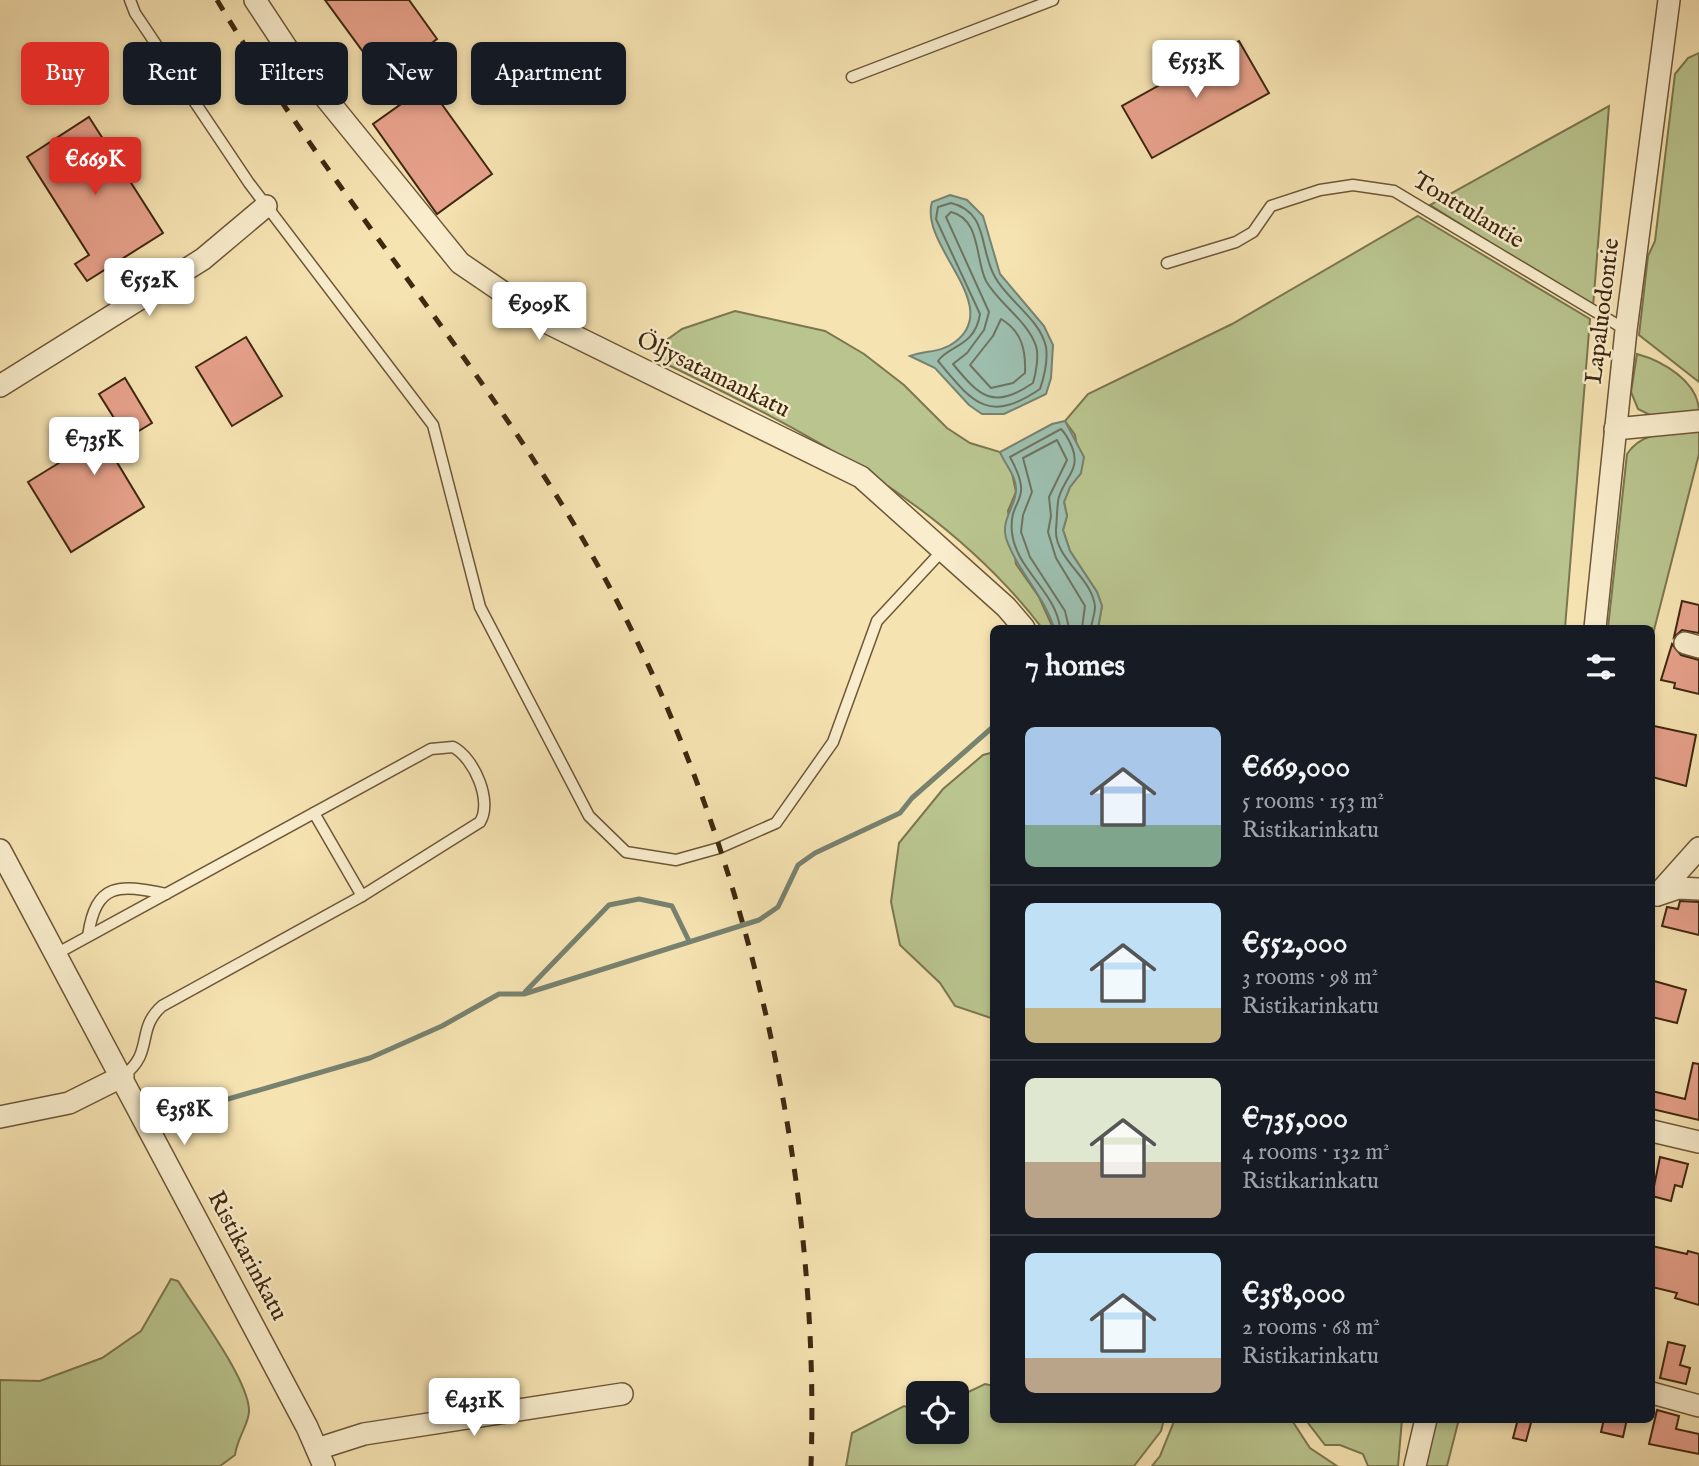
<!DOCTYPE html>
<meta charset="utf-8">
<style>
body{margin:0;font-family:"IM FELL English",serif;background:#20242c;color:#f1f3f6;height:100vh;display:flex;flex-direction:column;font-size:26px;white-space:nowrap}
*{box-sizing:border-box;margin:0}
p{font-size:23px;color:#9ea1a6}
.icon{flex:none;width:38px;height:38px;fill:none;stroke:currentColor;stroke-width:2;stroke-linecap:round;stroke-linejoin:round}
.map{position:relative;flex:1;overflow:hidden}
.side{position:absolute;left:990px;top:625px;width:665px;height:798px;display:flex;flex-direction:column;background:#171b24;border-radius:10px;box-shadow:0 4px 10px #0003}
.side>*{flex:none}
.hud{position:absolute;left:21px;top:42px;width:665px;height:63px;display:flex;gap:14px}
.tools{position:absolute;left:906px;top:1381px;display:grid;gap:14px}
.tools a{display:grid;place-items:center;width:63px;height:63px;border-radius:10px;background:#171b24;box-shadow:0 4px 10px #0003;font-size:35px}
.price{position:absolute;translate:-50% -60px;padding:0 16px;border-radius:7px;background:#fff;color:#222;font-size:23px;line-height:46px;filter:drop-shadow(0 2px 4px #0008)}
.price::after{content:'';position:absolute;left:50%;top:42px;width:21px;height:16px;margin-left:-10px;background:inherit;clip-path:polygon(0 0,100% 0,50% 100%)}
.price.current{background:#d93025;color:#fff}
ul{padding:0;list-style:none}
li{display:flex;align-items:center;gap:21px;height:175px;padding:0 35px}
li+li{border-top:2px solid #363941}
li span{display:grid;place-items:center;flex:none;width:196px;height:140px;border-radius:10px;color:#555}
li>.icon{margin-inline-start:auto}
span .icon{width:84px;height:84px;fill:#fffc;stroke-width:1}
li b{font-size:30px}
h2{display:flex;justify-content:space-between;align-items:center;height:84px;padding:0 35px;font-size:30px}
.pill{padding:0 24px;border-radius:10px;background:#171b24;box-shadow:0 4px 10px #0003;font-size:24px;line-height:63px}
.pill.current{background:#d93025;color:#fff}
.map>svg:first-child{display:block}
.green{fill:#b9c48e;stroke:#7c764f;stroke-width:2}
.water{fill:#9dbeae;stroke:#77826f;stroke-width:2}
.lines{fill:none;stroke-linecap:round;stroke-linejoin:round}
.shore{stroke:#6e735f;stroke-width:2}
.stream{stroke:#77826f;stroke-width:5}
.building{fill:#e7a18b;stroke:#3f2810;stroke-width:2}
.lane-casing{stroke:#6d5738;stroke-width:13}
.street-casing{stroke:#6d5738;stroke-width:24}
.lane{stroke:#f9edcd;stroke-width:10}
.street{stroke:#f9edcd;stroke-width:21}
.rail{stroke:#3f2810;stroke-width:5;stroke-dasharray:12 12;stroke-linecap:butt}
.labels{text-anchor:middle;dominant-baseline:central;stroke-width:5;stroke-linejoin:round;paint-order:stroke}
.street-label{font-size:24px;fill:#3f2810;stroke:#f9edcd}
</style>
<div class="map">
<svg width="1699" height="1466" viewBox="0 0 1699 1466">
<rect width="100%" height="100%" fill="#f6e3b2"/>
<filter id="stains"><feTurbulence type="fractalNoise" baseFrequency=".00286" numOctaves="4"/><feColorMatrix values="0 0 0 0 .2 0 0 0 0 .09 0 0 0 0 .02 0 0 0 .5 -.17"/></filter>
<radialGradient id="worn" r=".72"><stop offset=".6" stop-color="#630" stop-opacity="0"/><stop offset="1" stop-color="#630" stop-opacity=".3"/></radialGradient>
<!-- green -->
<g class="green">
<path d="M1699,53V382L1639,335L1648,256L1655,241L1675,74L1688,58Z"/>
<path d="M1609,106L1593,307L1430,205Z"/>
<path d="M1418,216L1590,319L1565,628H1098L1102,606L1097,592L1070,551L1063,530L1067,516L1064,502L1070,487L1081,473L1075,435L1065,421L1088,394L1232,324Z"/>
<path d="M735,311L825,331L864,354L904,385L947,428L970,443L1000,452L1012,473L1016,492L1008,511L1016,564L1039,597L1053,628H1042C945,501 799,428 658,360L657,347L682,329Z"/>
<path d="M1637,354C1663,361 1699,382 1699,412L1654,417L1638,409L1631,392Z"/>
<path d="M1699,430V454L1652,638V628H1608L1627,454C1643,430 1672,433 1699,430Z"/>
<path d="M994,752V1019L955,1006L940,983L900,945L891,902L899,843L943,789L983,755Z"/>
<path d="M171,1279L178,1281C196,1310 248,1379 249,1410C250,1422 237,1438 235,1455L220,1466H0V1380L40,1381L102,1358L141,1331Z"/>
<path d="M985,1384L994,1386V1419H1084L1090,1422L1164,1419L1161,1431L1134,1466H846L852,1433L904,1406L919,1411V1432H957V1402L966,1393Z"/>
<path d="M1175,1419H1291L1310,1448L1337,1466H1152L1160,1456Z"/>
<path d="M1305,1419H1402L1398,1466H1368L1363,1454L1340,1445H1325Z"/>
<path d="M1436,1419H1459L1447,1466H1425Z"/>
</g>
<!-- water -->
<g class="water">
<path d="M950,195L967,200L983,216L1000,274L1044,326L1053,345L1051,378L1046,394L1004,414H982L969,405L935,368L910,356C926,350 941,353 955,342C1004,305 919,246 932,202Z"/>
<path d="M1065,421L1084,457L1081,473L1070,487L1064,502L1067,516L1063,530L1070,551L1097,592L1102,606L1098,628H1054C1044,595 1017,571 1006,538C1001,520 1015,507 1016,491C1017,476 1005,465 1000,452L1052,424Z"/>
</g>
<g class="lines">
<!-- shore -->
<g class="shore">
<path d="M951,203C989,212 979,250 995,277C1008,301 1040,319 1046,347C1048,360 1044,377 1040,389C988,424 973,403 938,361C949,345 975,347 980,314L936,219L938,207Z"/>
<path d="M951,212C981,219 975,259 986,281C999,304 1027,320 1036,346C1039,356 1036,373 1033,383C993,410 980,397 953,364L967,353L984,330L989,312L946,217Z"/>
<path d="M1001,319C1022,331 1026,351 1025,373L1013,383L991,388L970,365L993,336Z"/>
<path d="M1060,628C1056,592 1016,569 1012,533C1008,495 1036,505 1010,457L1061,429C1066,434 1069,440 1072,447C1081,469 1065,477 1059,497C1057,501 1057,522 1056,529C1054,559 1093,578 1095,607C1095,613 1092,621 1091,628"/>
<path d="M1069,628L1065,611L1030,557L1021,532L1023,515L1032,492L1023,458L1057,440L1067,460L1049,497L1051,516L1048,532L1056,558L1085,606L1082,628"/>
</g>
<!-- stream -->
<g class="stream">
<path d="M525,992L609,905L639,899L672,906L689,941"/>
<path d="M197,1108L370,1058L442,1026L499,994H524L759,920L778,907L798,865L815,853L900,813L912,798L994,726"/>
</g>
</g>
<!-- building -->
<g class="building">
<path d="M325,0H409L437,39L383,79Z"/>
<path d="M1239,41L1269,93L1152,158L1122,106Z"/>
<path d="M428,85L492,174L437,214L373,124Z"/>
<path d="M89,117L163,233L87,281L75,264L89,255L27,157Z"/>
<path d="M246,337L282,396L232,426L196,367Z"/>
<path d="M125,378L152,423L109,449L144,507L71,552L28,482L119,426L99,394Z"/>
<path d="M1682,601L1699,605V633L1682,630L1674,637Z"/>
<path d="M1672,644L1681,655L1699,660V694L1674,688L1675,683L1661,680Z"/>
<path d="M1654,726L1696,735L1686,786L1652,777Z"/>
<path d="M1680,901L1699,902V935L1662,926L1667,907L1678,909Z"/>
<path d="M1654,981L1686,990L1677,1023L1652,1017Z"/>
<path d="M1693,1063L1699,1064V1120L1652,1109V1091L1685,1099Z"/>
<path d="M1660,1157L1688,1164L1682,1187L1675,1185L1671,1201L1652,1196Z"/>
<path d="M1652,1246L1687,1254L1688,1251L1699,1254V1305L1675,1298L1677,1293L1652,1287Z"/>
<path d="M1668,1342L1685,1346L1680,1365L1690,1368L1686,1384L1660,1378Z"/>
<path d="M1657,1410L1679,1416L1676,1429L1699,1434V1454L1649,1444Z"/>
<path d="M1518,1419H1532L1526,1441L1513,1438Z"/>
<path d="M1604,1419H1627L1623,1437L1601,1432Z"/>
</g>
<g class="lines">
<defs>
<g id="lane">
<path d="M130,0L135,13L249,183L433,425L480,607L589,816L626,852L676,860L719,848L776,823L833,742L877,621L942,551"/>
<path d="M852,77L1053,0"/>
<path d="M1167,263L1236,242L1253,232L1271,206L1320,190L1353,185L1394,191L1626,330"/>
<path d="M314,813L362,896"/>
<path d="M88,936C96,882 119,884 166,894"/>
<path d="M56,954L431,749L453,747C474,758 493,801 480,822L362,896L162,1006C135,1030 155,1052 123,1076"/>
</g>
<g id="street">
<path d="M255,0L294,59L460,263L548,323L861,477L1006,607L1024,628"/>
<path d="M0,386L203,259L266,206"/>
<path d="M1615,429L1699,421"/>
<path d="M1595,628L1626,330L1669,0"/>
<path d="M1685,643L1699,647"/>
<path d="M0,850L307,1427L324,1466"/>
<path d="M1657,895L1699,848"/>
<path d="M1657,895L1678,888L1699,889"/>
<path d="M0,1117L69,1103L123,1076"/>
<path d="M1652,1131L1699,1142"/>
<path d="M1652,1393L1699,1406"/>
<path d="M317,1449L364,1434L622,1394"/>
<path d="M1415,1466L1426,1419"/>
</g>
</defs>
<!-- lane casing -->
<use href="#lane" class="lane-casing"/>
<!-- street casing -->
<use href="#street" class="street-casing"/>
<!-- lane -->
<use href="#lane" class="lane"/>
<!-- street -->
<use href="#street" class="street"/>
<!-- rail -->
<path class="rail" d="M217,0C321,175 454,330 561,503C732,776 822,1145 811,1466"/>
</g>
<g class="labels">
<!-- street labels -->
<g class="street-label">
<text transform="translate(1468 211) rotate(31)">Tonttulantie</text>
<text transform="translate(1603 311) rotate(-83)">Lapaluodontie</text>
<text transform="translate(713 375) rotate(26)">Öljysatamankatu</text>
<text transform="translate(247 1256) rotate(62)">Ristikarinkatu</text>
</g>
</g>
<rect width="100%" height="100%" filter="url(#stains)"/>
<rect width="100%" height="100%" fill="url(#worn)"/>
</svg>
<div class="tools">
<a><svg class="icon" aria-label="locate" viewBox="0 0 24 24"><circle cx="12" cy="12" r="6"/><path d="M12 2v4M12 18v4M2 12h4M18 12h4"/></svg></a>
</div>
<b class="price" style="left:1196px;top:100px">€553K</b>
<b class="price current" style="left:95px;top:197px">€669K</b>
<b class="price" style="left:149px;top:318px">€552K</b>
<b class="price" style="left:539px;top:342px">€909K</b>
<b class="price" style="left:94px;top:477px">€735K</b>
<b class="price" style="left:184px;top:1147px">€358K</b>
<b class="price" style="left:474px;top:1438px">€431K</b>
<div class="hud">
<a class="pill current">Buy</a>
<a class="pill">Rent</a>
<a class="pill">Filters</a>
<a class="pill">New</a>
<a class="pill">Apartment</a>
</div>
<section class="side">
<h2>7 homes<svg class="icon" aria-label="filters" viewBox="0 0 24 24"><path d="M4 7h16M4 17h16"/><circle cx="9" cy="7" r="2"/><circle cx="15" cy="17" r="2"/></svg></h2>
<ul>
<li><span style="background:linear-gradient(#a9c7e8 70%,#7fa58c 0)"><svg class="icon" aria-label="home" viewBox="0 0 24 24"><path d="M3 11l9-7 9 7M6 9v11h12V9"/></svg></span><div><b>€669,000</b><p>5 rooms · 153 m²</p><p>Ristikarinkatu</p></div></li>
<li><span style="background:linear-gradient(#bfe0f5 75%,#c2b280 0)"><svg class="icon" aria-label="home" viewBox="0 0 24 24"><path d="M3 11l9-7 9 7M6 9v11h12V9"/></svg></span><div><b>€552,000</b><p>3 rooms · 98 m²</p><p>Ristikarinkatu</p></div></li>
<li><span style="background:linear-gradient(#dfe7d0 60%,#b9a48a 0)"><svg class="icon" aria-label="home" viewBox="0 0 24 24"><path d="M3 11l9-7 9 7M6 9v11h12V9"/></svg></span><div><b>€735,000</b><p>4 rooms · 132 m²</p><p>Ristikarinkatu</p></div></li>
<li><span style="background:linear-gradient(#bfe0f5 75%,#b9a48a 0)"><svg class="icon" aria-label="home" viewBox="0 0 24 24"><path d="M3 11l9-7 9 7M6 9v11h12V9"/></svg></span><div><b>€358,000</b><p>2 rooms · 68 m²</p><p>Ristikarinkatu</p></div></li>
</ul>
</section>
</div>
